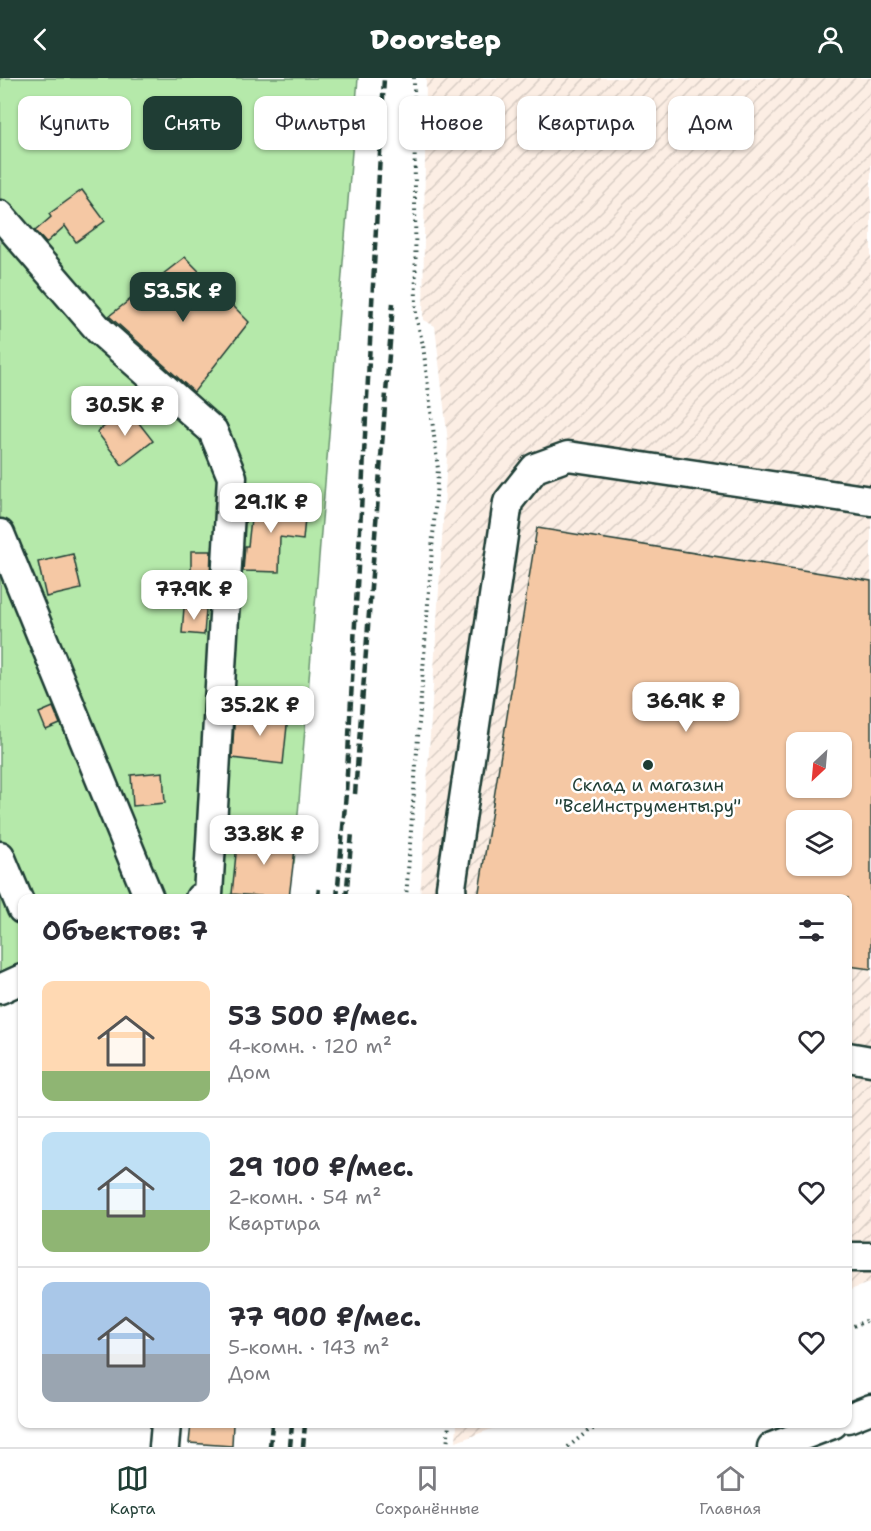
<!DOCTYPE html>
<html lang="ru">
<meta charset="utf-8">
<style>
body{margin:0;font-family:"Shantell Sans",sans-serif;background:#f2f2f3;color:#2b2b33;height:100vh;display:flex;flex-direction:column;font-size:22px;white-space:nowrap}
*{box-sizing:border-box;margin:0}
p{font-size:20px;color:#7c7c81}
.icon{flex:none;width:33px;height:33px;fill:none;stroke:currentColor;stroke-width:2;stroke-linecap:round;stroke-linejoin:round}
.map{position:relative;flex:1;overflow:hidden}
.sheet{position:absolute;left:18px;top:816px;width:834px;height:534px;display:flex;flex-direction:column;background:#fff;border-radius:12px;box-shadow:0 2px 4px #0004}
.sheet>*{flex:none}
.guide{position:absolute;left:18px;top:18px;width:836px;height:54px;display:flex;gap:12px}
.needle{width:39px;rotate:206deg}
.buttons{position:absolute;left:786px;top:654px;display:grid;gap:12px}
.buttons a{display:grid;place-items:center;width:66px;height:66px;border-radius:12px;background:#fff;box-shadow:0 2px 4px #0004;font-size:30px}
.price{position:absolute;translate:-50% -51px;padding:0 14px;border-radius:12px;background:#fff;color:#222;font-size:20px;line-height:39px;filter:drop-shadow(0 2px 3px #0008)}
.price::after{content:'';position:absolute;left:50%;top:36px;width:18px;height:14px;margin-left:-9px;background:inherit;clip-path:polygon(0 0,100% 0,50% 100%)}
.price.selected{background:#1f3d34;color:#fff}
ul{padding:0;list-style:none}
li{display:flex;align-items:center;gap:18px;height:150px;padding:0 24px}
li+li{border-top:2px solid #e1e1e2}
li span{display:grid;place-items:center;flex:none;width:168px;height:120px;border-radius:12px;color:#555}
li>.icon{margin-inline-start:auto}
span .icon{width:72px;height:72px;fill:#fffc;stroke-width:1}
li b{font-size:26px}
h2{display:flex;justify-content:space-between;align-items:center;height:72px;padding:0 24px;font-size:26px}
.chip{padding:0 21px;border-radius:12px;background:#fff;box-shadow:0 2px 4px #0004;font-size:21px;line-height:54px}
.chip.selected{background:#1f3d34;color:#fff}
header{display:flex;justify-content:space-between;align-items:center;height:78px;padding:0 24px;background:#1f3d34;color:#fff;font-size:27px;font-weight:800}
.tab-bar{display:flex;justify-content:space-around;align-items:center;height:84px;border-top:2px solid #e1e1e2;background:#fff;font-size:16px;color:#7c7c81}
.tab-bar a{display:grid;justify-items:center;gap:3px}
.tab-bar .selected{color:#1f3d34}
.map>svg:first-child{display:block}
.industrial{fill:url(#industrial-furrows);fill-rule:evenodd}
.green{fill:#b5e9aa;stroke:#6a936f;stroke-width:1.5}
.building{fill:#f5c8a4;stroke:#1f3d34;stroke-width:1.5;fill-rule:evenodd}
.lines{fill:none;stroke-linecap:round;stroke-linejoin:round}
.minor-casing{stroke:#1f3d34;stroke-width:33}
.path{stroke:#1f3d34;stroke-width:4;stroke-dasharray:1.5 4.5;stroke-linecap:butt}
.minor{stroke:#fff;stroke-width:28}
.rail{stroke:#1f3d34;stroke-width:4.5;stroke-dasharray:9 4.5;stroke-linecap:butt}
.poi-dot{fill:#1f3d34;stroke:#fff;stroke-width:2}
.labels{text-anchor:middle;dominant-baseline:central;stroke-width:5;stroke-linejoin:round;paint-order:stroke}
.poi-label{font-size:18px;fill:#1f3d34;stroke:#fff}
</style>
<header><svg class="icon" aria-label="back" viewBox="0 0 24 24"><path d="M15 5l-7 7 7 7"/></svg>Doorstep<svg class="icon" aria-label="person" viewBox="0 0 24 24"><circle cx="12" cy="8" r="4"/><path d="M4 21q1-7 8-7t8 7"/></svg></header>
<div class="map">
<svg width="871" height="1369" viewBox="0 0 871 1369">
<defs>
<pattern id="industrial-furrows" width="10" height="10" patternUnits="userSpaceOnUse" patternTransform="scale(1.5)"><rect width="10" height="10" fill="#fceee4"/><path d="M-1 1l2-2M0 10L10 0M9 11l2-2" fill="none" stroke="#d8cdc4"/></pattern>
</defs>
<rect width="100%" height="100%" fill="#fff"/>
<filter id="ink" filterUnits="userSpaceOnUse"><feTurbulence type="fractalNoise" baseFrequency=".0167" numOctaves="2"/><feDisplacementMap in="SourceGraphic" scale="12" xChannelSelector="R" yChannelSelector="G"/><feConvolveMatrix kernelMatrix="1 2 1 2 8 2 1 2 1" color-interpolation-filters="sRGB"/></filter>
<g filter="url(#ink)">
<!-- industrial -->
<g class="industrial">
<path d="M426,0H871V1204L848,1213V820H420L448,364L435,248L423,242ZM796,664H842V710H796ZM796,742H842V788H796Z"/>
<path d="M457,1346H505L456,1364Z"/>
</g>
<!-- green -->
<path class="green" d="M0,0H358L294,785L223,820H22V918L0,928Z"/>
<!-- building -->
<g class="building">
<path d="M82,112L105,143L76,164L65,148L46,165L35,153L51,139L49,136Z"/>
<path d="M185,179L249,244L194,314L109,238Z"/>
<path d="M128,331L153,363L122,387L97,354Z"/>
<path d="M253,423L306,429L303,462L280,459L279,494L243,493L245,468H248Z"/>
<path d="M537,450L871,503V891L848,888V820H478ZM796,664H842V710H796ZM796,742H842V788H796Z"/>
<path d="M191,473H211L210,500H191Z"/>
<path d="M73,476L81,511L46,519L38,484Z"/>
<path d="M184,530L206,531L204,557L182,555Z"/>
<path d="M53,629L60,646L46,652L39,635Z"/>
<path d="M235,632L288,638L283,686L232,680Z"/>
<path d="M163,694L165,725L133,728L131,697Z"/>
<path d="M238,756L296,762L289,820L232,816Z"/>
<path d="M191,1346H233L232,1368L189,1365Z"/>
</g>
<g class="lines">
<defs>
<g id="minor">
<path d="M0,137L100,253L213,353L232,399L208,817L200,820"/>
<path d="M0,456L149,820"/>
<path d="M0,778L22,831"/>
<path d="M452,820L451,809L508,424L535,390L568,378L871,423"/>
<path d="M0,911L22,901"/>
<path d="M848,979L871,983"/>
<path d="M848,1179H871"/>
<path d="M848,1340L871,1331"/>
<path d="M164,1369L166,1346"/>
<path d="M772,1369L833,1346"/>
</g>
</defs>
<!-- minor casing -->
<use href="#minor" class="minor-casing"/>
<!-- path -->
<g class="path">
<path d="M406,820L438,391L423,267L416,239L414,0"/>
<path d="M848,1250L871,1241"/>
<path d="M447,1369L449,1346"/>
<path d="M568,1369L588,1353L606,1346"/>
</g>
<!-- minor -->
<use href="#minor" class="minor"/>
<!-- rail -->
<g class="rail">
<path d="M355,716L393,225"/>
<path d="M318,820L319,809"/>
<path d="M337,820L346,715L384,0"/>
<path d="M346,820L352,755"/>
<path d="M270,1369L272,1346"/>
<path d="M290,1369L292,1346"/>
<path d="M303,1369L305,1346"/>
</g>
</g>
</g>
<!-- markers -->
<circle class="poi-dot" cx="648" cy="687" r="6"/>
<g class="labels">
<!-- poi labels -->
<g class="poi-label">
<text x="648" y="707">Склад и магазин<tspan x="648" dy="21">"ВсеИнструменты.ру"</tspan></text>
</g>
</g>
</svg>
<div class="buttons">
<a><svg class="needle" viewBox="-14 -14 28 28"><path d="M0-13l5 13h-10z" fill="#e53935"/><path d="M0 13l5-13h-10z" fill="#7c7c81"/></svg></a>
<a><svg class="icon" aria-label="layers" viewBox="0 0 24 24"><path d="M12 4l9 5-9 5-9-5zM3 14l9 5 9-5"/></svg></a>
</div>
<b class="price selected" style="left:183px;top:245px">53.5K ₽</b>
<b class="price" style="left:125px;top:359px">30.5K ₽</b>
<b class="price" style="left:271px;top:456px">29.1K ₽</b>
<b class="price" style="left:194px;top:543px">77.9K ₽</b>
<b class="price" style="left:686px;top:655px">36.9K ₽</b>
<b class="price" style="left:260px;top:659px">35.2K ₽</b>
<b class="price" style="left:264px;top:788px">33.8K ₽</b>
<div class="guide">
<a class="chip">Купить</a>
<a class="chip selected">Снять</a>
<a class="chip">Фильтры</a>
<a class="chip">Новое</a>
<a class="chip">Квартира</a>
<a class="chip">Дом</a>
</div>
<section class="sheet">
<h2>Объектов: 7<svg class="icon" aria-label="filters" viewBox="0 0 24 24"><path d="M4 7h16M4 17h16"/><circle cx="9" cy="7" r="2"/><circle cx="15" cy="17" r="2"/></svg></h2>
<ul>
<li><span style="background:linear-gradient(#ffd9b3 75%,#8fb573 0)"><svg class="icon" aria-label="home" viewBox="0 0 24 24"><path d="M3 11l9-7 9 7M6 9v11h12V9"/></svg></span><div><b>53 500 ₽/мес.</b><p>4-комн. · 120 m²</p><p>Дом</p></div><svg class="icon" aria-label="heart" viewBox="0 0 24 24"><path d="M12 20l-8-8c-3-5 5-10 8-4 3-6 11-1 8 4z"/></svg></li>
<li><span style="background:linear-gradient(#bfe0f5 65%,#8fb573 0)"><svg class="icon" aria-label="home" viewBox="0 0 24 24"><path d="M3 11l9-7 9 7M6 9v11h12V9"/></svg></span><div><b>29 100 ₽/мес.</b><p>2-комн. · 54 m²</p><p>Квартира</p></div><svg class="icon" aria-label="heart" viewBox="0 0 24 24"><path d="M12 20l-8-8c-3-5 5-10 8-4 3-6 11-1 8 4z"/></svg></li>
<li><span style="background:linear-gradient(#a9c7e8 60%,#9aa5b1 0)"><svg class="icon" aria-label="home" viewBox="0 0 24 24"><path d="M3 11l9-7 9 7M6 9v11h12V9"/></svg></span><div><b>77 900 ₽/мес.</b><p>5-комн. · 143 m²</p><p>Дом</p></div><svg class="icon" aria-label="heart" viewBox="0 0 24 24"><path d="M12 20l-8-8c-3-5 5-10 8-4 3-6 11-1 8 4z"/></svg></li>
</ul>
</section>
</div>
<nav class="tab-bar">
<a class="selected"><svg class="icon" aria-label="map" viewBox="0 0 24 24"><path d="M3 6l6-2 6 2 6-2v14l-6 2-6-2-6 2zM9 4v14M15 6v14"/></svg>Карта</a>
<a><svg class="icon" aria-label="saved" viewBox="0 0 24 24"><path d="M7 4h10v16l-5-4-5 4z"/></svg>Сохранённые</a>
<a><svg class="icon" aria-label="home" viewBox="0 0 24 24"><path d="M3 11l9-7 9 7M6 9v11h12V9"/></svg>Главная</a>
</nav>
